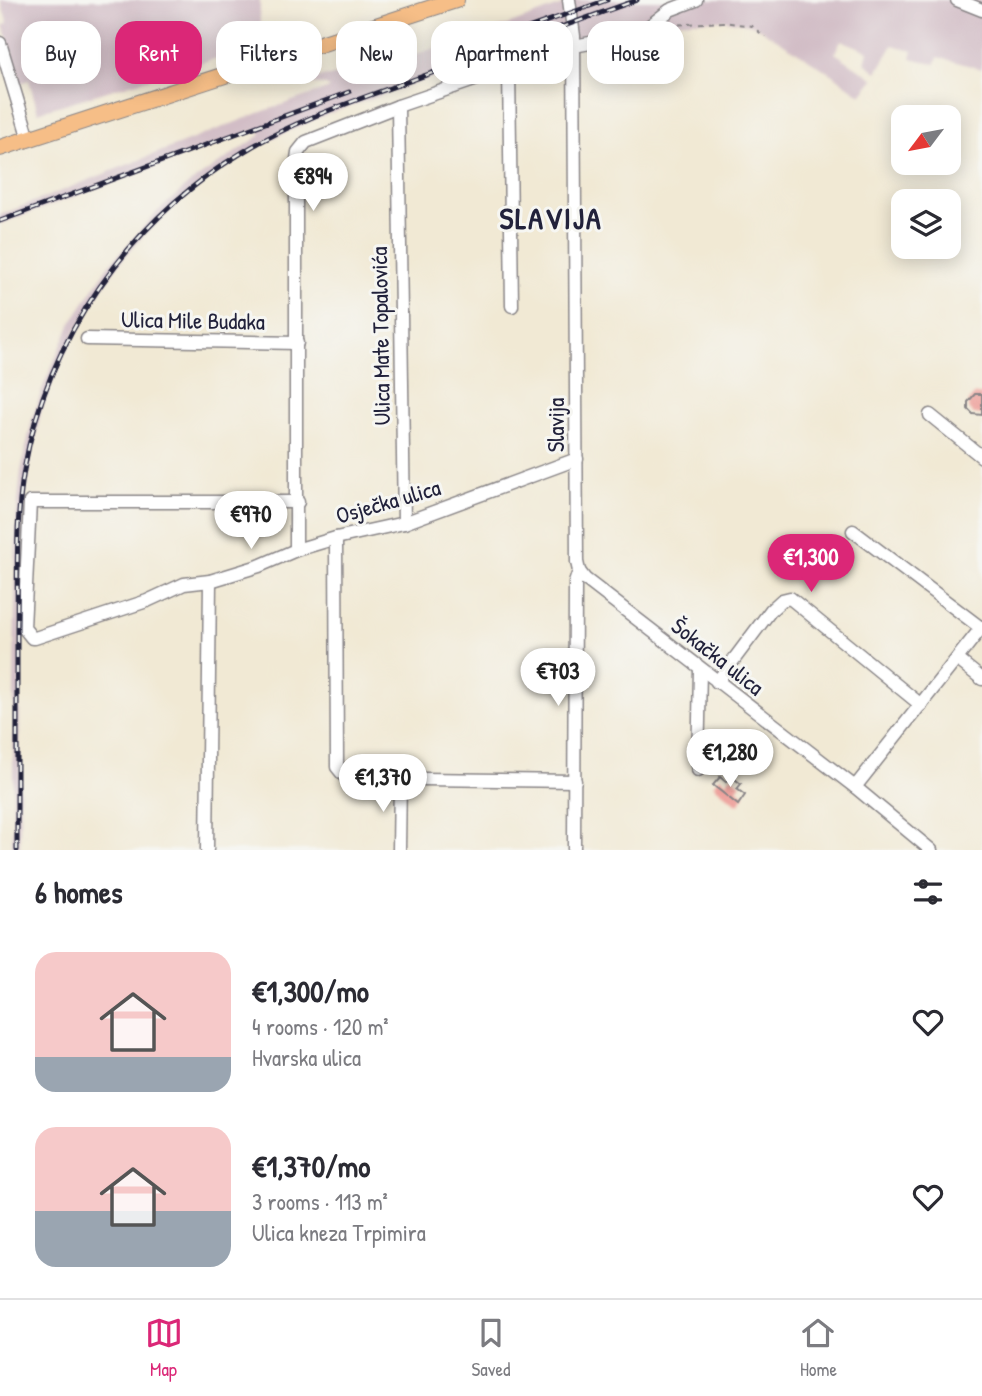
<!DOCTYPE html>
<meta charset="utf-8">
<style>
body{margin:0;font-family:"Patrick Hand",sans-serif;background:#f7f7f7;color:#2b2b33;height:100vh;display:flex;flex-direction:column;font-size:26px;white-space:nowrap}
*{box-sizing:border-box;margin:0}
p{font-size:23px;color:#7c7c81}
.icon{flex:none;width:38px;height:38px;fill:none;stroke:currentColor;stroke-width:2;stroke-linecap:round;stroke-linejoin:round}
.map{position:relative;height:850px;overflow:hidden}
.sheet{display:flex;flex-direction:column;background:#fff;flex:1}
.sheet>*{flex:none}
.guide{position:absolute;left:21px;top:21px;width:942px;height:63px;display:flex;gap:14px}
.needle{width:46px;rotate:238deg}
.fabs{position:absolute;left:891px;top:105px;display:grid;gap:14px}
.fabs a{display:grid;place-items:center;width:70px;height:70px;border-radius:14px;background:#fff;box-shadow:0 4px 18px #0003;font-size:35px}
.price{position:absolute;translate:-50% -60px;padding:0 16px;border-radius:24px;background:#fff;color:#222;font-size:23px;line-height:46px;filter:drop-shadow(0 2px 4px #0008)}
.price::after{content:'';position:absolute;left:50%;top:42px;width:21px;height:16px;margin-left:-10px;background:inherit;clip-path:polygon(0 0,100% 0,50% 100%)}
.price.on{background:#db2777;color:#fff}
ul{padding:0;list-style:none}
li{display:flex;align-items:center;gap:21px;height:175px;padding:0 35px}
li span{display:grid;place-items:center;flex:none;width:196px;height:140px;border-radius:21px;color:#555}
li>.icon{margin-inline-start:auto}
span .icon{width:84px;height:84px;fill:#fffc;stroke-width:1}
li b{font-size:30px}
h2{display:flex;justify-content:space-between;align-items:center;height:84px;padding:0 35px;font-size:30px}
.chip{padding:0 24px;border-radius:21px;background:#fff;box-shadow:0 4px 18px #0003;font-size:24px;line-height:63px}
.chip.on{background:#db2777;color:#fff}
.tab-bar{display:flex;justify-content:space-around;align-items:center;height:98px;border-top:2px solid #e1e1e2;background:#fff;font-size:19px;color:#7c7c81}
.tab-bar a{display:grid;justify-items:center;gap:4px}
.tab-bar .on{color:#db2777}
.map>svg:first-child{display:block}
.industrial{fill:#d2bdc6}
.building{fill:#ec9691}
.lines{fill:none;stroke-linecap:round;stroke-linejoin:round}
.minor-casing{stroke:#8a8688;stroke-width:15}
.major-casing{stroke:#8a8688;stroke-width:18}
.path{stroke:#8a8688;stroke-width:2;stroke-dasharray:5 5;stroke-linecap:butt}
.minor{stroke:#fff;stroke-width:12}
.major{stroke:#f6be87;stroke-width:16}
.rail-casing{stroke:#22223b;stroke-width:5}
.rail{stroke:#f6f6f2;stroke-width:2.5;stroke-dasharray:8;stroke-linecap:butt}
.labels{text-anchor:middle;dominant-baseline:central;stroke-width:6;stroke-linejoin:round;paint-order:stroke}
.street-label{font-size:23px;fill:#22223b;stroke:#f6f6f2}
.district-label{font-size:30px;font-weight:bold;letter-spacing:2px;fill:#22223b;stroke:#f6f6f2}
</style>
<div class="map">
<svg width="982" height="850" viewBox="0 0 982 850">
<rect width="100%" height="100%" fill="#f6f6f2"/>
<filter id="ink" filterUnits="userSpaceOnUse"><feTurbulence type="fractalNoise" baseFrequency=".0143" numOctaves="2"/><feDisplacementMap in="SourceGraphic" scale="14" xChannelSelector="R" yChannelSelector="G"/><feConvolveMatrix kernelMatrix="1 2 1 2 8 2 1 2 1" color-interpolation-filters="sRGB"/></filter>
<filter id="wash" filterUnits="userSpaceOnUse"><feTurbulence type="fractalNoise" baseFrequency=".00686" numOctaves="4" result="noise"/><feDisplacementMap in="SourceGraphic" scale="28" xChannelSelector="R" yChannelSelector="G"/><feGaussianBlur stdDeviation="1.57" result="paint"/><feColorMatrix in="noise" values="0 0 0 0 0 0 0 0 0 0 0 0 0 0 0 0 0 1.4 0 .05"/><feComposite in="paint" operator="in"/></filter>
<g filter="url(#wash)">
<rect width="100%" height="100%" fill="#f1e9d4"/>
<!-- industrial -->
<g class="industrial">
<path d="M0,0H260V55L214,59L38,112L29,80L21,83L3,25L8,24Z"/>
<path d="M576,0H982V69L938,57L935,64L911,58L913,51L893,45L877,72L865,63L868,51L841,40L835,53L874,79L861,95L830,73L754,25L724,20L664,22L622,29L621,26L482,74L477,62L325,115L265,142L233,161L192,190L148,231L122,260L104,286L75,332L61,361L41,412L26,485L22,517L20,631V850H12L16,520L21,471L32,419L45,382L71,323L108,266L156,213L190,183L261,135L258,129L0,224V215L264,111L330,88L326,85L283,84L257,78L259,70L306,78L355,74L513,23Z"/>
</g>
<g id="blocks">
<!-- building -->
<g class="building">
<path d="M975,394H982V415L973,414L968,409V402Z"/>
<path d="M731,776L741,784L737,789L745,795L738,805L713,785L720,777L726,782Z"/>
</g>
</g>
</g>
<g filter="url(#ink)">
<use href="#blocks" fill-opacity="0" stroke="#8a8688" stroke-width="2"/>
<g class="lines">
<defs>
<g id="minor">
<path d="M569,0L574,36L577,562L579,571L575,583L574,850"/>
<path d="M957,0L982,10"/>
<path d="M0,43L29,139"/>
<path d="M509,69L512,306"/>
<path d="M398,106L404,523"/>
<path d="M87,339L297,343"/>
<path d="M930,415L982,457"/>
<path d="M298,502H30L24,628L32,638H35L147,601L184,584L210,581L259,566L296,550L336,538L404,523L577,459"/>
<path d="M853,531L981,628"/>
<path d="M336,538L337,767L346,778L575,781"/>
<path d="M296,550V166L298,152L306,142L398,106L574,46L617,38L647,28L670,10L696,0"/>
<path d="M579,571L585,579L855,787L931,850"/>
<path d="M957,659L982,679"/>
<path d="M717,682L771,610L782,600L790,598L921,705"/>
<path d="M698,770L700,669"/>
<path d="M855,787L982,627"/>
<path d="M207,850L210,581"/>
<path d="M399,850L400,778"/>
</g>
<path id="major" d="M0,148L456,0"/>
</defs>
<!-- minor casing -->
<use href="#minor" class="minor-casing"/>
<!-- major casing -->
<use href="#major" class="major-casing"/>
<!-- path -->
<path class="path" d="M669,25L723,22L752,26L765,37"/>
<!-- minor -->
<use href="#minor" class="minor"/>
<!-- major -->
<use href="#major" class="major"/>
<defs>
<g id="rail">
<path d="M508,35L607,0"/>
<path d="M0,221L349,92"/>
<path d="M17,850C17,776 17,701 17,627C18,574 15,522 24,470C47,338 129,221 243,152C297,119 357,100 415,79C489,53 563,27 637,0"/>
</g>
</defs>
<!-- rail casing -->
<use href="#rail" class="rail-casing"/>
<!-- rail -->
<use href="#rail" class="rail"/>
</g>
</g>
<g class="labels">
<!-- street labels -->
<g class="street-label">
<text transform="translate(193 320) rotate(1)">Ulica Mile Budaka</text>
<text transform="translate(380 336) rotate(-91)">Ulica Mate Topalovića</text>
<text transform="translate(555 425) rotate(-90)">Slavija</text>
<text transform="translate(388 501) rotate(-16)">Osječka ulica</text>
<text transform="translate(718 656) rotate(38)">Šokačka ulica</text>
</g>
<!-- district labels -->
<g class="district-label">
<text x="551" y="218">SLAVIJA</text>
</g>
</g>
</svg>
<div class="fabs">
<a><svg class="needle" viewBox="-14 -14 28 28"><path d="M0-13l5 13h-10z" fill="#e53935"/><path d="M0 13l5-13h-10z" fill="#7c7c81"/></svg></a>
<a><svg class="icon" aria-label="layers" viewBox="0 0 24 24"><path d="M12 4l9 5-9 5-9-5zM3 14l9 5 9-5"/></svg></a>
</div>
<b class="price" style="left:313px;top:213px">€894</b>
<b class="price" style="left:251px;top:551px">€970</b>
<b class="price on" style="left:811px;top:594px">€1,300</b>
<b class="price" style="left:558px;top:708px">€703</b>
<b class="price" style="left:730px;top:789px">€1,280</b>
<b class="price" style="left:383px;top:814px">€1,370</b>
<div class="guide">
<a class="chip">Buy</a>
<a class="chip on">Rent</a>
<a class="chip">Filters</a>
<a class="chip">New</a>
<a class="chip">Apartment</a>
<a class="chip">House</a>
</div>
</div>
<section class="sheet">
<h2>6 homes<svg class="icon" aria-label="filters" viewBox="0 0 24 24"><path d="M4 7h16M4 17h16"/><circle cx="9" cy="7" r="2"/><circle cx="15" cy="17" r="2"/></svg></h2>
<ul>
<li><span style="background:linear-gradient(#f6c9c9 75%,#9aa5b1 0)"><svg class="icon" aria-label="home" viewBox="0 0 24 24"><path d="M3 11l9-7 9 7M6 9v11h12V9"/></svg></span><div><b>€1,300/mo</b><p>4 rooms · 120 m²</p><p>Hvarska ulica</p></div><svg class="icon" aria-label="heart" viewBox="0 0 24 24"><path d="M12 20l-8-8c-3-5 5-10 8-4 3-6 11-1 8 4z"/></svg></li>
<li><span style="background:linear-gradient(#f6c9c9 60%,#9aa5b1 0)"><svg class="icon" aria-label="home" viewBox="0 0 24 24"><path d="M3 11l9-7 9 7M6 9v11h12V9"/></svg></span><div><b>€1,370/mo</b><p>3 rooms · 113 m²</p><p>Ulica kneza Trpimira</p></div><svg class="icon" aria-label="heart" viewBox="0 0 24 24"><path d="M12 20l-8-8c-3-5 5-10 8-4 3-6 11-1 8 4z"/></svg></li>
</ul>
</section>
<nav class="tab-bar">
<a class="on"><svg class="icon" aria-label="map" viewBox="0 0 24 24"><path d="M3 6l6-2 6 2 6-2v14l-6 2-6-2-6 2zM9 4v14M15 6v14"/></svg>Map</a>
<a><svg class="icon" aria-label="saved" viewBox="0 0 24 24"><path d="M7 4h10v16l-5-4-5 4z"/></svg>Saved</a>
<a><svg class="icon" aria-label="home" viewBox="0 0 24 24"><path d="M3 11l9-7 9 7M6 9v11h12V9"/></svg>Home</a>
</nav>
